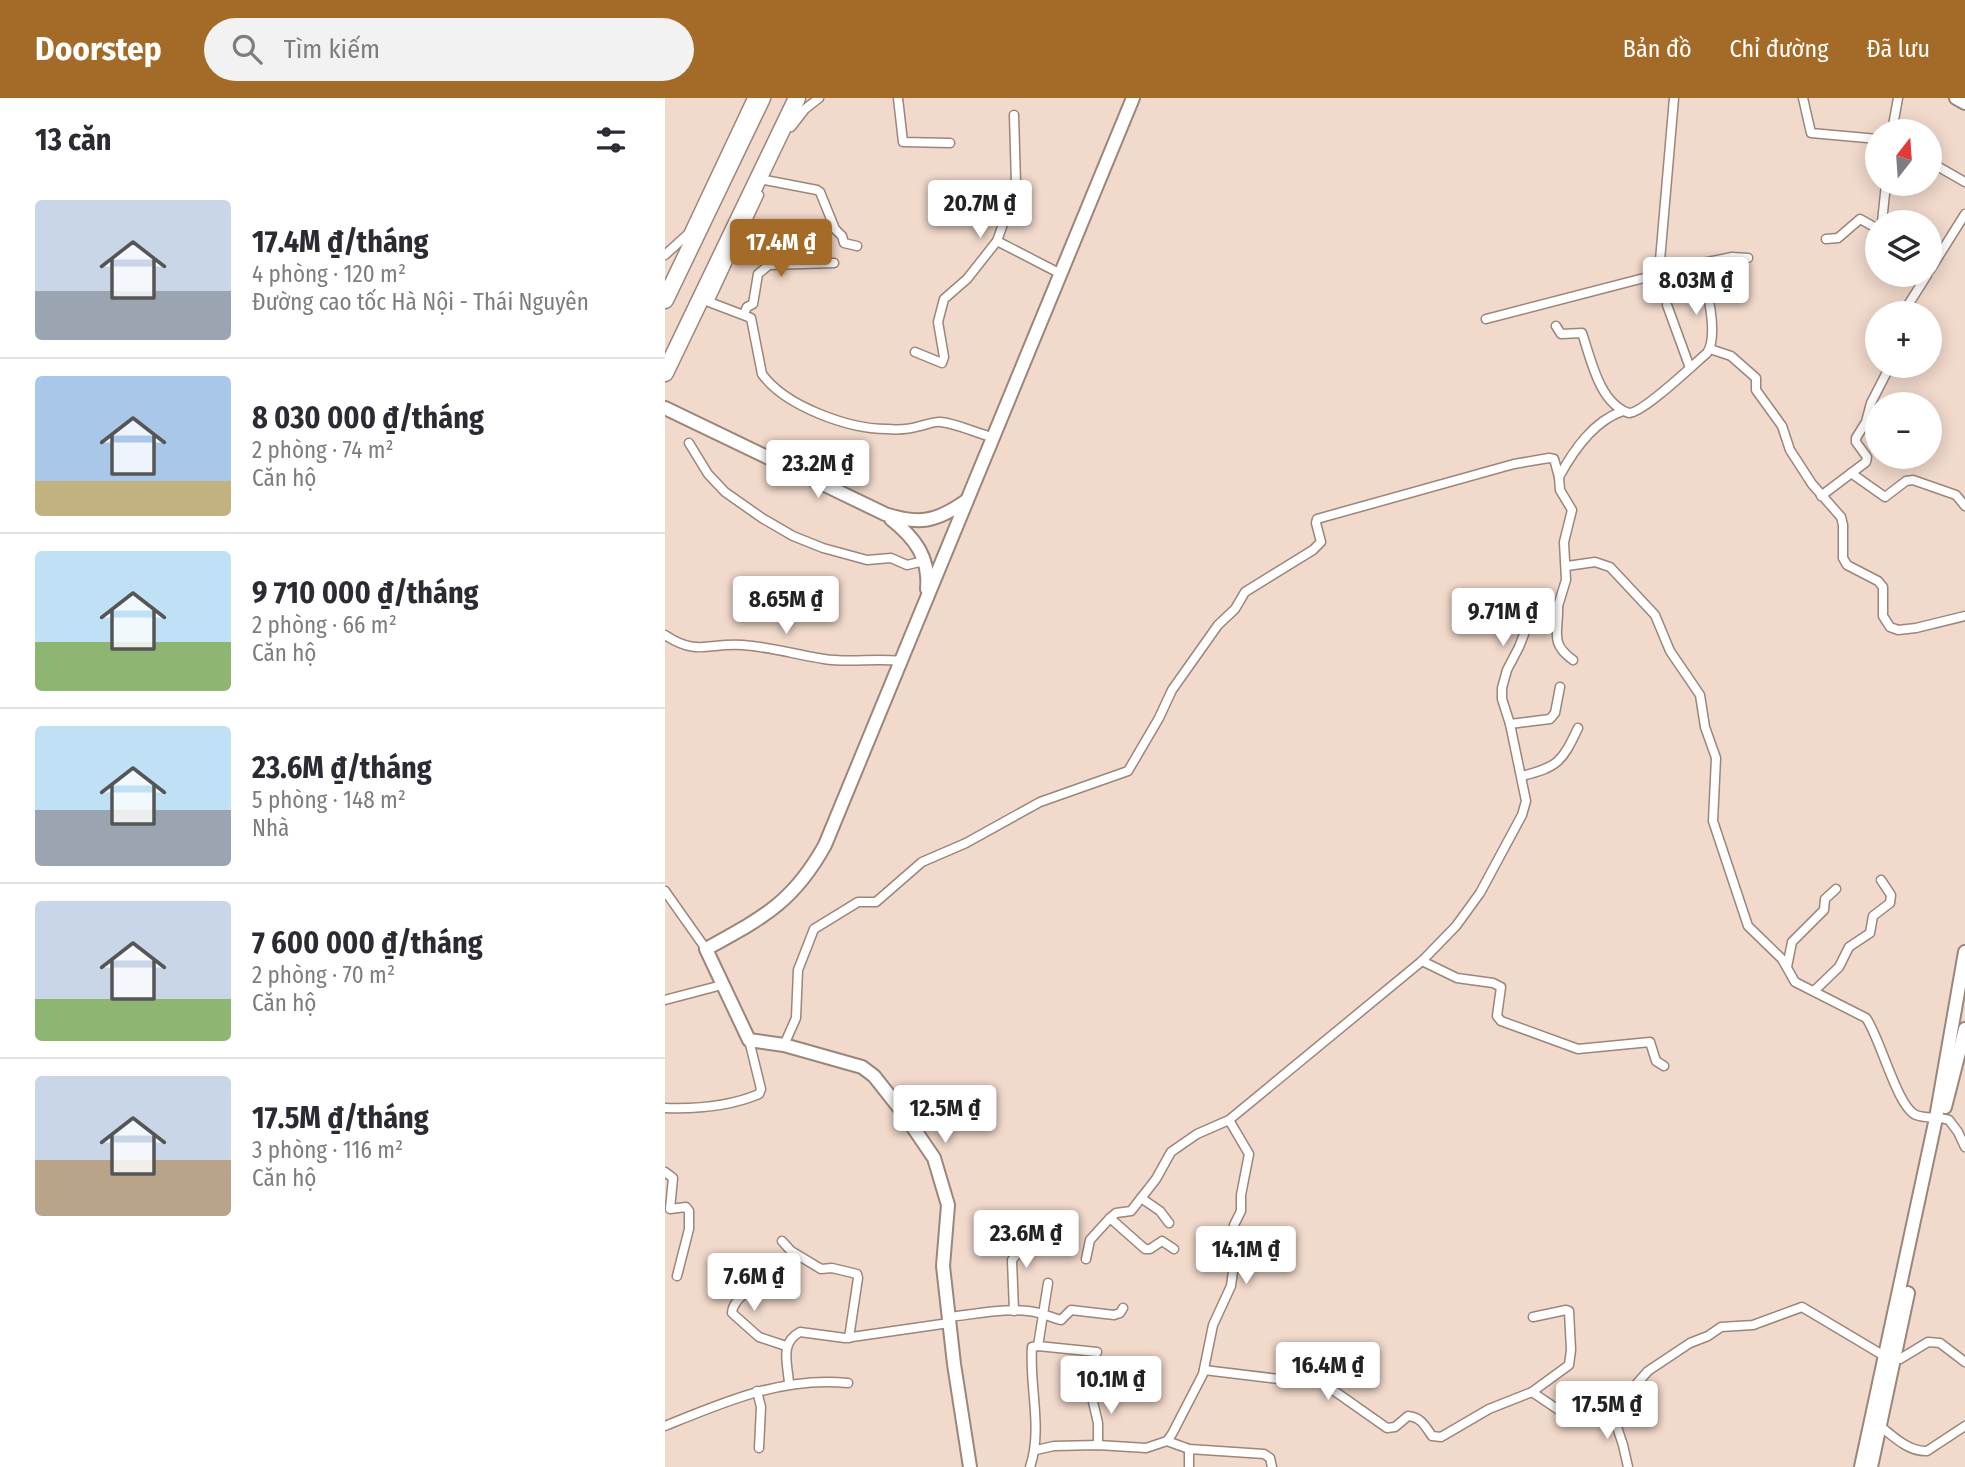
<!DOCTYPE html>
<html lang="vi">
<meta charset="utf-8">
<style>
body{margin:0;font-family:"Fira Sans Condensed",sans-serif;background:#f2f2f3;color:#2b2b33;height:100vh;display:flex;flex-direction:column;font-size:26px;white-space:nowrap}
*{box-sizing:border-box;margin:0}
p{font-size:23px;color:#7c7c81}
.icon{flex:none;width:38px;height:38px;fill:none;stroke:currentColor;stroke-width:2;stroke-linecap:round;stroke-linejoin:round}
.map{position:relative;flex:1;overflow:hidden}
.sheet{display:flex;flex-direction:column;background:#fff;width:665px}
.sheet>*{flex:none}
.needle{width:46px;rotate:17deg}
.buttons{position:absolute;left:1200px;top:21px;display:grid;gap:14px}
.buttons a{display:grid;place-items:center;width:77px;height:77px;border-radius:50%;background:#fff;box-shadow:0 4px 18px #0003;font-size:35px}
.price{position:absolute;translate:-50% -60px;padding:0 16px;border-radius:7px;background:#fff;color:#222;font-size:23px;line-height:46px;filter:drop-shadow(0 2px 4px #0008)}
.price::after{content:'';position:absolute;left:50%;top:42px;width:21px;height:16px;margin-left:-10px;background:inherit;clip-path:polygon(0 0,100% 0,50% 100%)}
.price.active{background:#a36b27;color:#fff}
ul{padding:0;list-style:none}
li{display:flex;align-items:center;gap:21px;height:175px;padding:0 35px}
li+li{border-top:2px solid #e1e1e2}
li span{display:grid;place-items:center;flex:none;width:196px;height:140px;border-radius:7px;color:#555}
li>.icon{margin-inline-start:auto}
span .icon{width:84px;height:84px;fill:#fffc;stroke-width:1}
li b{font-size:30px}
h2{display:flex;justify-content:space-between;align-items:center;height:84px;padding:0 35px;font-size:30px}
header{display:flex;align-items:center;gap:42px;box-sizing:border-box;height:98px;padding:0 35px;background:#a36b27;color:#fff}
header strong{font-size:33px}
nav{display:flex;gap:38px;margin-inline-start:auto;font-size:24px}
.search{width:490px;height:63px;background:#f2f2f3;display:flex;align-items:center;gap:18px;box-sizing:border-box;padding:0 24px;border-radius:38px;color:#7c7c81;font-size:26px}
main{display:flex;flex:1;min-height:0}
.map>svg:first-child{display:block}
.lines{fill:none;stroke-linecap:round;stroke-linejoin:round}
.street-casing{stroke:#9c8579;stroke-width:11}
.secondary-casing{stroke:#9c8579;stroke-width:16}
.highway-casing{stroke:#9c8579;stroke-width:19}
.street{stroke:#fff;stroke-width:8}
.secondary{stroke:#fff;stroke-width:12}
.highway{stroke:#fff;stroke-width:16}
</style>
<header>
<strong>Doorstep</strong>
<div class="search"><svg class="icon" aria-label="search" viewBox="0 0 24 24"><circle cx="10" cy="10" r="6"/><path d="M15 15l6 6"/></svg>Tìm kiếm</div>
<nav><a>Bản đồ</a><a>Chỉ đường</a><a>Đã lưu</a></nav>
</header>
<main>
<section class="sheet">
<h2>13 căn<svg class="icon" aria-label="filters" viewBox="0 0 24 24"><path d="M4 7h16M4 17h16"/><circle cx="9" cy="7" r="2"/><circle cx="15" cy="17" r="2"/></svg></h2>
<ul>
<li><span style="background:linear-gradient(#c9d6e8 65%,#9aa5b1 0)"><svg class="icon" aria-label="home" viewBox="0 0 24 24"><path d="M3 11l9-7 9 7M6 9v11h12V9"/></svg></span><div><b>17.4M ₫/tháng</b><p>4 phòng · 120 m²</p><p>Đường cao tốc Hà Nội - Thái Nguyên</p></div></li>
<li><span style="background:linear-gradient(#a9c7e8 75%,#c2b280 0)"><svg class="icon" aria-label="home" viewBox="0 0 24 24"><path d="M3 11l9-7 9 7M6 9v11h12V9"/></svg></span><div><b>8 030 000 ₫/tháng</b><p>2 phòng · 74 m²</p><p>Căn hộ</p></div></li>
<li><span style="background:linear-gradient(#bfe0f5 65%,#8fb573 0)"><svg class="icon" aria-label="home" viewBox="0 0 24 24"><path d="M3 11l9-7 9 7M6 9v11h12V9"/></svg></span><div><b>9 710 000 ₫/tháng</b><p>2 phòng · 66 m²</p><p>Căn hộ</p></div></li>
<li><span style="background:linear-gradient(#bfe0f5 60%,#9aa5b1 0)"><svg class="icon" aria-label="home" viewBox="0 0 24 24"><path d="M3 11l9-7 9 7M6 9v11h12V9"/></svg></span><div><b>23.6M ₫/tháng</b><p>5 phòng · 148 m²</p><p>Nhà</p></div></li>
<li><span style="background:linear-gradient(#c9d6e8 70%,#8fb573 0)"><svg class="icon" aria-label="home" viewBox="0 0 24 24"><path d="M3 11l9-7 9 7M6 9v11h12V9"/></svg></span><div><b>7 600 000 ₫/tháng</b><p>2 phòng · 70 m²</p><p>Căn hộ</p></div></li>
<li><span style="background:linear-gradient(#c9d6e8 60%,#b9a48a 0)"><svg class="icon" aria-label="home" viewBox="0 0 24 24"><path d="M3 11l9-7 9 7M6 9v11h12V9"/></svg></span><div><b>17.5M ₫/tháng</b><p>3 phòng · 116 m²</p><p>Căn hộ</p></div></li>
</ul>
</section>
<div class="map">
<svg width="1300" height="1369" viewBox="0 0 1300 1369">
<rect width="100%" height="100%" fill="#f1d9cb"/>
<g class="lines">
<defs>
<g id="street">
<path d="M233,0L238,44L285,45"/>
<path d="M1138,0L1146,35L1213,41"/>
<path d="M126,29L140,11L154,0"/>
<path d="M1227,33L1233,0"/>
<path d="M1265,64L1300,84"/>
<path d="M100,82L152,92L155,94L170,131L177,138L179,145L192,148"/>
<path d="M94,97L44,204L86,220L97,276C120,308 183,331 222,331C233,332 245,331 255,328C261,327 269,323 276,324C293,326 311,335 327,339"/>
<path d="M1217,124L1221,86"/>
<path d="M1161,141L1173,140L1195,121L1213,131"/>
<path d="M332,143L394,175"/>
<path d="M0,157L23,136L87,0"/>
<path d="M1033,166L1067,159L1083,160"/>
<path d="M1265,172L1300,116"/>
<path d="M994,174L1009,0"/>
<path d="M1002,207L1025,270"/>
<path d="M1238,215L1262,177"/>
<path d="M79,216L82,209L88,206L93,176L104,167L169,165"/>
<path d="M821,221L1033,166C1042,184 1054,238 1042,255C1028,267 978,315 964,315C934,305 926,261 917,235L896,236L891,228"/>
<path d="M1045,251L1066,258L1091,280V292L1117,328L1125,352L1147,386L1176,419L1178,427V460L1182,467L1213,483L1218,489V518L1225,529L1233,532L1251,530L1300,518"/>
<path d="M250,254L277,265L279,259L273,224L279,201L302,181L332,143L349,95L351,86L349,17"/>
<path d="M24,345L43,376L60,394L97,420L128,438L158,450L202,462L226,460L242,467L259,463"/>
<path d="M1186,375L1220,399L1241,383L1248,382L1291,397L1300,408"/>
<path d="M894,379C908,353 928,323 958,313"/>
<path d="M1156,398L1201,364L1202,359L1191,344V340L1201,324L1206,305L1225,268"/>
<path d="M902,468L930,464L945,469L990,517L1005,553L1035,597L1040,629L1051,660L1048,723L1083,828L1117,861L1130,884L1201,920C1215,939 1232,1009 1251,1017C1261,1021 1273,1018 1284,1022L1293,1034L1300,1049"/>
<path d="M893,508C894,534 884,545 908,562"/>
<path d="M0,537C33,559 45,544 78,547C106,549 132,557 159,561C183,565 210,560 235,563"/>
<path d="M845,626L885,621L890,615L895,589"/>
<path d="M857,678C893,669 897,664 913,630"/>
<path d="M0,793L41,851"/>
<path d="M757,863L792,880L828,885L836,889L832,918L836,923L913,951L985,944L991,963L999,968"/>
<path d="M1122,869L1127,844L1159,812L1160,801L1171,791"/>
<path d="M1149,893L1174,869L1184,849L1205,835L1208,818L1225,805L1226,797L1216,782"/>
<path d="M0,902L57,887"/>
<path d="M119,947L131,920L133,872L149,831L193,804H211L257,764L301,745L375,704L463,673L494,620L507,592L553,527L570,511L580,494L648,452L656,444L651,425L652,421L849,366L884,360L889,361L894,379L895,392L907,412L899,444L901,482L893,508L868,513L854,549L842,572L837,590V601L845,626L861,703L857,717L815,795L791,828L757,863L564,1022L532,1036L506,1054L491,1081L466,1113L451,1115L445,1120L425,1142L421,1161"/>
<path d="M0,1010C30,1011 66,1008 94,996L96,991L84,942"/>
<path d="M0,1074L8,1080L5,1111L21,1109L24,1113V1131L12,1178"/>
<path d="M476,1100L495,1113L504,1125"/>
<path d="M445,1120L480,1151H485L497,1143L509,1151"/>
<path d="M117,1143L126,1153L156,1171L167,1170L192,1176L193,1180L184,1240"/>
<path d="M95,1178C88,1191 68,1200 67,1215L94,1239L121,1248"/>
<path d="M383,1185L373,1248L432,1254"/>
<path d="M349,1213L347,1162L375,1130"/>
<path d="M284,1219C312,1216 346,1208 374,1215C382,1217 388,1220 396,1222L406,1212L449,1217L455,1215L458,1210"/>
<path d="M539,1272L614,1281L648,1278L722,1330L730,1329L743,1318C756,1319 760,1328 767,1338L776,1339L824,1311L867,1294L904,1267L906,1252L904,1213L901,1212L868,1219"/>
<path d="M124,1286C123,1266 114,1245 135,1234L180,1240L284,1225"/>
<path d="M425,1291L433,1325V1347"/>
<path d="M92,1293L96,1309L94,1350"/>
<path d="M867,1294L904,1319L915,1321L952,1308L983,1273L1025,1245L1043,1238L1056,1229L1088,1227L1137,1209L1221,1259L1235,1261L1263,1244L1275,1245L1300,1264"/>
<path d="M946,1311L958,1347L963,1369"/>
<path d="M0,1328C59,1304 118,1278 183,1285"/>
<path d="M1215,1328C1229,1339 1244,1354 1262,1353L1300,1328"/>
<path d="M502,1343L524,1351L599,1356L605,1360L607,1369"/>
<path d="M524,1351V1369"/>
<path d="M371,1352L389,1348L433,1347L481,1350L502,1343L507,1336L538,1276L548,1227L566,1188L572,1144L569,1127L576,1113V1097L584,1056L564,1022"/>
<path d="M365,1369C378,1331 364,1288 367,1249L374,1248"/>
</g>
<g id="secondary">
<path d="M1291,0L1300,5"/>
<path d="M0,310L220,416C254,427 271,424 301,403"/>
<path d="M226,421C250,440 265,460 262,491"/>
<path d="M1280,1009L1300,931"/>
<path d="M305,1369L289,1266L278,1168L283,1107L269,1060L239,1016L209,978L197,969L119,947L84,942L41,851C97,820 128,805 160,747L468,0"/>
<path d="M1196,1369L1271,1020L1300,854"/>
<path d="M1206,1369L1243,1195"/>
</g>
<g id="highway">
<path d="M0,202L97,0"/>
<path d="M0,275L132,0"/>
</g>
</defs>
<!-- street casing -->
<use href="#street" class="street-casing"/>
<!-- secondary casing -->
<use href="#secondary" class="secondary-casing"/>
<!-- highway casing -->
<use href="#highway" class="highway-casing"/>
<!-- street -->
<use href="#street" class="street"/>
<!-- secondary -->
<use href="#secondary" class="secondary"/>
<!-- highway -->
<use href="#highway" class="highway"/>
</g>
</svg>
<div class="buttons">
<a><svg class="needle" viewBox="-14 -14 28 28"><path d="M0-13l5 13h-10z" fill="#e53935"/><path d="M0 13l5-13h-10z" fill="#7c7c81"/></svg></a>
<a><svg class="icon" aria-label="layers" viewBox="0 0 24 24"><path d="M12 4l9 5-9 5-9-5zM3 14l9 5 9-5"/></svg></a>
<a>+</a>
<a>−</a>
</div>
<b class="price" style="left:315px;top:142px">20.7M ₫</b>
<b class="price active" style="left:116px;top:181px">17.4M ₫</b>
<b class="price" style="left:1031px;top:219px">8.03M ₫</b>
<b class="price" style="left:153px;top:402px">23.2M ₫</b>
<b class="price" style="left:121px;top:538px">8.65M ₫</b>
<b class="price" style="left:838px;top:550px">9.71M ₫</b>
<b class="price" style="left:280px;top:1047px">12.5M ₫</b>
<b class="price" style="left:361px;top:1172px">23.6M ₫</b>
<b class="price" style="left:581px;top:1188px">14.1M ₫</b>
<b class="price" style="left:89px;top:1215px">7.6M ₫</b>
<b class="price" style="left:663px;top:1304px">16.4M ₫</b>
<b class="price" style="left:446px;top:1318px">10.1M ₫</b>
<b class="price" style="left:942px;top:1343px">17.5M ₫</b>
</div>
</main>
